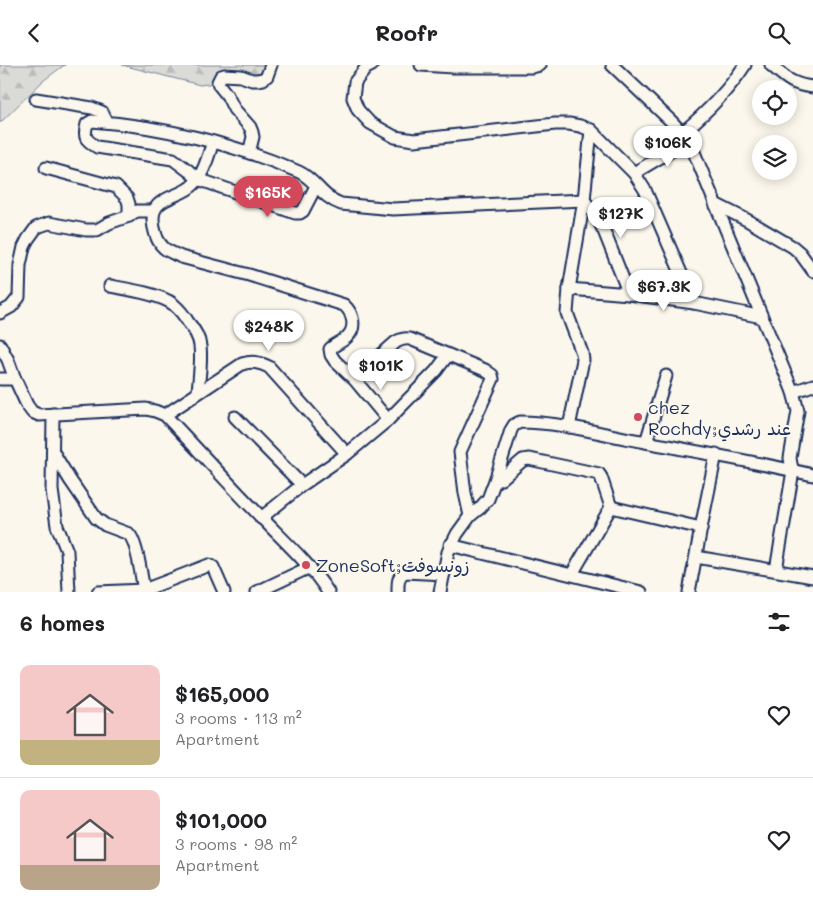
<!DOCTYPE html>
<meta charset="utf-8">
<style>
body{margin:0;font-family:Mali,"Playpen Sans Arabic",sans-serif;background:#f2f2f2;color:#202124;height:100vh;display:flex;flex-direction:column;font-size:19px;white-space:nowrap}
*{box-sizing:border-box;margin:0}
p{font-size:16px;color:#757577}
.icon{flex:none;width:28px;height:28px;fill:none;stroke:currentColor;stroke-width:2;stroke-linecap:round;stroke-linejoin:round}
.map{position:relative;height:527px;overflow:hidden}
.side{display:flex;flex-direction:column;background:#fff;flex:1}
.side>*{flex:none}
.tools{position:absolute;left:752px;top:15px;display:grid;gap:10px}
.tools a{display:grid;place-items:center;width:45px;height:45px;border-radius:50%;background:#fff;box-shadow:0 2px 12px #0003;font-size:25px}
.price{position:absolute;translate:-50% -42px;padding:0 11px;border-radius:18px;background:#fff;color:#222;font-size:16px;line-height:32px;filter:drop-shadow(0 1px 2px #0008)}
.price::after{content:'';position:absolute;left:50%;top:30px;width:15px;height:11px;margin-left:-8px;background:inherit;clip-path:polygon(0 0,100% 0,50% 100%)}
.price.selected{background:#d1495b;color:#fff}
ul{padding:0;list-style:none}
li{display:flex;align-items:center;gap:15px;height:125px;padding:0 20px}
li+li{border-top:1px solid #e0e0e0}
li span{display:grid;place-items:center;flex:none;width:140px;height:100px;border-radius:10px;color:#555}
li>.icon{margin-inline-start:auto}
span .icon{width:60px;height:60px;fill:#fffc;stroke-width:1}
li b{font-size:21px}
h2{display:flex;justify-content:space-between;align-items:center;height:60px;padding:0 20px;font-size:21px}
header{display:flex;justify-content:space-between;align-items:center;height:65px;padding:0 20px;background:#fff;font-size:22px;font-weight:800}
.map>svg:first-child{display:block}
.forest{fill:url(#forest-firs);stroke:#7a849a}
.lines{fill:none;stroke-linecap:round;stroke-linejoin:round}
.minor-casing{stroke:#1b2f5e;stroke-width:15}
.minor{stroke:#fbf7ec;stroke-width:11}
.poi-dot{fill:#d1495b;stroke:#fbf7ec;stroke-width:2}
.labels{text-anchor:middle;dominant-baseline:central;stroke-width:4;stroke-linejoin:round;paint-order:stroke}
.poi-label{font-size:18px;fill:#1b2f5e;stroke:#fbf7ec;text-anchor:start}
</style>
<header><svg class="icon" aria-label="back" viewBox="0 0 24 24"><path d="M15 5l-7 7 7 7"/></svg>Roofr<svg class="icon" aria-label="search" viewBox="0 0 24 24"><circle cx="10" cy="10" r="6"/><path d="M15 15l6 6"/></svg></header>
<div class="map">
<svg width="813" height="527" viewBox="0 0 813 527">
<defs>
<pattern id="forest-firs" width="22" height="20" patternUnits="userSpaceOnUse" patternTransform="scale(1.25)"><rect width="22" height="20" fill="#dadad7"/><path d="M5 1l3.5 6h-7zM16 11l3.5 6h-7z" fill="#babbbb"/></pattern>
</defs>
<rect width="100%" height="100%" fill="#fbf7ec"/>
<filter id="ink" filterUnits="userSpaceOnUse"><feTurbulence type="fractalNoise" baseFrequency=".02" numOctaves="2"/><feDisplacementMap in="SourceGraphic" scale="10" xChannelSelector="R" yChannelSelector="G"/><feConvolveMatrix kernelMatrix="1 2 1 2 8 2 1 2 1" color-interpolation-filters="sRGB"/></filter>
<g filter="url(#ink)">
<!-- forest -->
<g class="forest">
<path d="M0,0H66L63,1L43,16L0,58Z"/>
<path d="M122,0H272L266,11L200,20Z"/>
</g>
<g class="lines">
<defs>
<g id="minor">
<path d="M372,0L366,3L355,17L353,33L358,45L370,58L395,72L414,75L555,59H569L580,61L591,65L634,108L645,125L694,238"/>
<path d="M421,0L453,2H532L540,0"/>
<path d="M612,0L671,56L689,75L793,327L798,346L790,393L791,399L793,406L776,505"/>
<path d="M771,0C786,13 792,20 813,22"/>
<path d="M36,34L92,43L102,47L107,57"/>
<path d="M682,68C706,48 728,26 745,0"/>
<path d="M213,77C208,91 204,108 194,119C184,130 168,130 158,140C148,150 155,175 164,183C169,187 175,189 181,192L249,210L344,240C353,248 357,263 347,272C342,277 335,279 330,284L331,290L335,296L354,314L388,355"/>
<path d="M249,88L253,72L252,67L250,62L234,44L227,30L219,20L218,17L221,11L224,10L241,11L252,15H257L263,14L267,11L271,0"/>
<path d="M46,103L116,122L127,133L129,139V151"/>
<path d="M634,108L689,75"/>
<path d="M316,121L303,146L300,148H295L198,114L189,106L173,94L97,82C86,75 83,73 87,59L92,56C160,61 236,79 299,107C316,115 321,132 341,139L393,144L584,135L596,151L604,166L629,229"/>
<path d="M715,139L747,155L793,182L800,188L813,206"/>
<path d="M110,221C127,224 160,229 173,239C179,244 184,250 188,257C194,264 199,272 200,281C202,296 199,312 198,327"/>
<path d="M569,224L629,229L694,238L762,252"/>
<path d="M0,248L11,242L19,232L20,200L24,182L28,174L36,163L40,161L49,158L86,165H97L109,158L129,151L133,148L137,146H154"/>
<path d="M0,280L8,295L15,314L27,340L32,347L39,350L146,344L155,346L165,350C197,384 229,419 262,453C285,477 310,499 328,527"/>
<path d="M0,314H15"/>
<path d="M354,314L396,277C401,274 405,273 410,274L485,305L492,310L493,314L460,387L465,428L470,451"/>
<path d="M793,327L813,320"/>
<path d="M53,349L52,425L57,461L67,486L69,527"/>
<path d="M165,350L242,299C252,296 259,297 269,302L347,389"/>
<path d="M235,352L302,420"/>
<path d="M569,362L583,295L582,288L567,248L569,224L584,135L591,65"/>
<path d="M646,377L666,311"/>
<path d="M53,387L70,415L96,453L105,460L129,469C137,477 142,514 144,527"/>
<path d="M496,413L501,414L523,395L529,394L599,409L601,412L611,442"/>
<path d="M261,453L302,420L347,389L388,355L436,306L448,290"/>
<path d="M450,480L641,527"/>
<path d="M696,492L813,512"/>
<path d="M572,509L611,442L701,463"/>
<path d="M98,527L144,525L209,500L213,502L224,527"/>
<path d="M257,527L310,502"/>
<path d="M398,527C398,520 397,511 405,507L444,509"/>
<path d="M440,527L448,487L457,469L470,451L480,443L488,434L496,413L511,365L514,360L520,357C561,357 601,369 641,376C698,387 756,397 813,410"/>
<path d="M689,527L701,463L716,389"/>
</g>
</defs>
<!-- minor casing -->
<use href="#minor" class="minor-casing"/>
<!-- minor -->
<use href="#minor" class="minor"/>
</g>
</g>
<!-- markers -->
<g class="poi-dot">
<circle cx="638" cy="352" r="5"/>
<circle cx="306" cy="500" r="5"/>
</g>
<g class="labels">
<!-- poi labels -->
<g class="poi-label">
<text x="648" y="342">chez<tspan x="648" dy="21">Rochdy;عند رشدي</tspan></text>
<text x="316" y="500">ZoneSoft;زونسوفت</text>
</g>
</g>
</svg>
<div class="tools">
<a><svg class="icon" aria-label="locate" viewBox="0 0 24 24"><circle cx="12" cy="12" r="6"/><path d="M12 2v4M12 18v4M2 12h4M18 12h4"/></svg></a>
<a><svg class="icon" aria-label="layers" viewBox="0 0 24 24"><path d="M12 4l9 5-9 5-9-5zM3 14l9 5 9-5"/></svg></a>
</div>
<b class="price" style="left:668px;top:103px">$106K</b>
<b class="price selected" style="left:268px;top:153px">$165K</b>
<b class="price" style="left:621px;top:174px">$127K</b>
<b class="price" style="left:664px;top:247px">$67.3K</b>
<b class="price" style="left:269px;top:287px">$248K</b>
<b class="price" style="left:381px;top:326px">$101K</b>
</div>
<section class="side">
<h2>6 homes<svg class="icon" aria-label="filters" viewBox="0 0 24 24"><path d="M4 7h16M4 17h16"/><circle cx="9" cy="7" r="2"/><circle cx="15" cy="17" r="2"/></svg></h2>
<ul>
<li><span style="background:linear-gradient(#f6c9c9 75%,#c2b280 0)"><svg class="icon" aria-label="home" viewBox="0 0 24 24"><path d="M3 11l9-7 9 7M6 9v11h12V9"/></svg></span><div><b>$165,000</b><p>3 rooms · 113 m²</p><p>Apartment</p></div><svg class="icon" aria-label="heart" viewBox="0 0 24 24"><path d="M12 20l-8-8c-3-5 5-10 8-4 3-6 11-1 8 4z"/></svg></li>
<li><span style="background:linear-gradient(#f6c9c9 75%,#b9a48a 0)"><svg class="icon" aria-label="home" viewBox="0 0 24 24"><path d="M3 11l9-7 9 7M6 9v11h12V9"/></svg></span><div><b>$101,000</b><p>3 rooms · 98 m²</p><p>Apartment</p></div><svg class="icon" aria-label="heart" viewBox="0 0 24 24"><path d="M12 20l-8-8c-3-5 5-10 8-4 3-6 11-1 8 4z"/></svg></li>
</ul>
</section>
